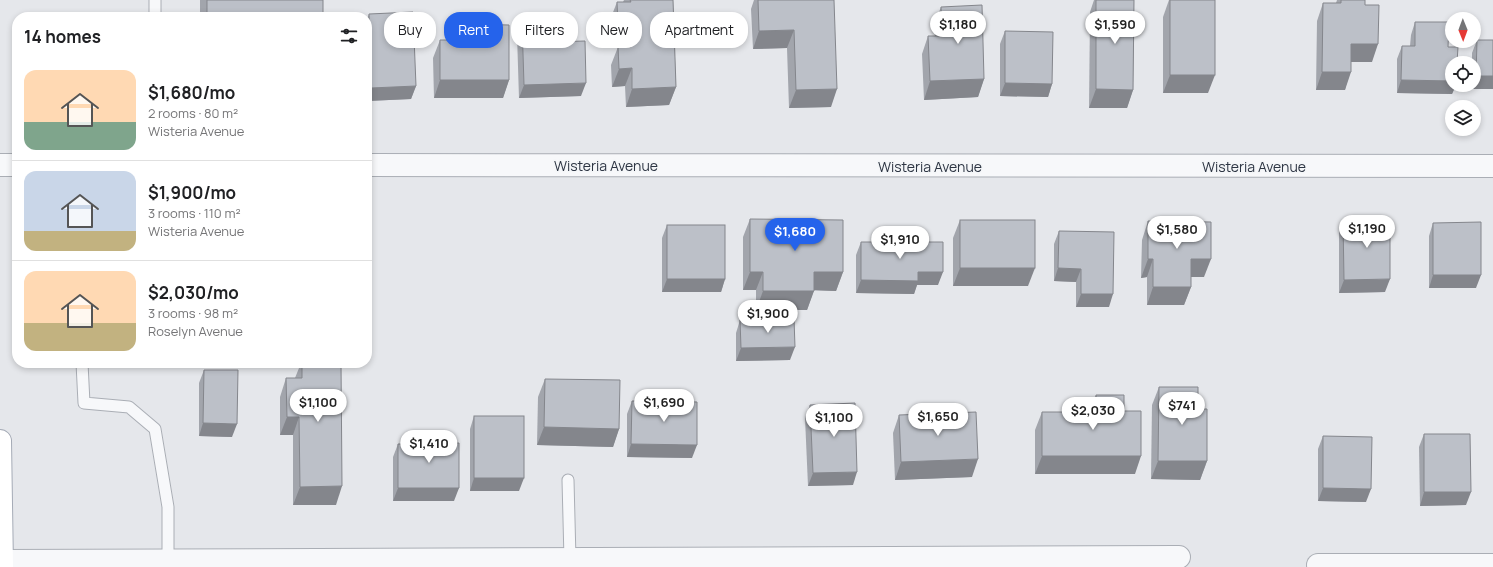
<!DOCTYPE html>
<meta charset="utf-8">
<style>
body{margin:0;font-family:Manrope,sans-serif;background:#f2f2f2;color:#202124;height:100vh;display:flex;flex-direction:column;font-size:15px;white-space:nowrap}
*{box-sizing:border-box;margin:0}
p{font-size:13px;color:#757577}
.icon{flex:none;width:22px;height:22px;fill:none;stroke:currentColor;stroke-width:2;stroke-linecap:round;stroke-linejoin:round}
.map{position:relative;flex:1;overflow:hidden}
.sheet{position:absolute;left:12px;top:12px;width:360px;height:356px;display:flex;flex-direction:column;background:#fff;border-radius:16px;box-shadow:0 2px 6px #0003}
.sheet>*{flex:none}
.guide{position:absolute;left:384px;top:12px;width:380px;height:36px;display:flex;gap:8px}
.needle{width:26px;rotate:179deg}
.controls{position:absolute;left:1445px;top:12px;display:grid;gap:8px}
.controls a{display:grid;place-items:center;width:36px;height:36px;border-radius:50%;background:#fff;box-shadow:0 2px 6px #0003;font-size:20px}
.price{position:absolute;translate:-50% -34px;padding:0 9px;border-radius:14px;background:#fff;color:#222;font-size:13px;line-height:26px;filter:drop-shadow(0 1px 2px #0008)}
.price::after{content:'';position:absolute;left:50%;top:24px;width:12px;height:9px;margin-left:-6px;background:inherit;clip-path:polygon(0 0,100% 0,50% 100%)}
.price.active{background:#2563eb;color:#fff}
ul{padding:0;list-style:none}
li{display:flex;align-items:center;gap:12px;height:100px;padding:0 12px}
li+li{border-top:1px solid #e0e0e0}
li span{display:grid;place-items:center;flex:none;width:112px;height:80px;border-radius:12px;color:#555}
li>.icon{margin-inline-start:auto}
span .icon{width:48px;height:48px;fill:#fffc;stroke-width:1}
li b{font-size:17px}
h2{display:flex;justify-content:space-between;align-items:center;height:48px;padding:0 12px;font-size:17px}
.chip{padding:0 14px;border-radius:16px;background:#fff;box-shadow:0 2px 6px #0003;font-size:14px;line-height:36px}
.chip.active{background:#2563eb;color:#fff}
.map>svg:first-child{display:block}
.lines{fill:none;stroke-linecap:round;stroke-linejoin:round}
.lane-casing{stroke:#aaaeb5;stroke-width:13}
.street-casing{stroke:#aaaeb5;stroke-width:24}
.primary-casing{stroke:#a5abb6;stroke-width:24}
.lane{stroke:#f7f8fa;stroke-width:11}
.street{stroke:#f7f8fa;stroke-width:22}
.primary{stroke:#fff;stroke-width:22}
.wall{fill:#a2a5ac}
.shaded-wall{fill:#84868c}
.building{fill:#bcc0c8;stroke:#84868c}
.labels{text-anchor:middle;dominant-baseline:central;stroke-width:3;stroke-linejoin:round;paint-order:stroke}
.street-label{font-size:14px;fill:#2d3543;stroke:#f4f6f8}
</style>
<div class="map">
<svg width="1493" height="567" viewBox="0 0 1493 567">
<rect width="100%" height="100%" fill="#e5e7eb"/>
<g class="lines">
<defs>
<g id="lane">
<path d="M155,17V0"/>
<path d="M82,363L84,403L129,407L155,429L168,507V561"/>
<path d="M568,480L570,559"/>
</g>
<g id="street">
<path d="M0,165H17"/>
<path d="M367,165L1493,166"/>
<path d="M2,561L1179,557"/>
<path d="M1318,565H1493"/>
</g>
<path id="primary" d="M0,441L2,567"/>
</defs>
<!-- lane casing -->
<use href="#lane" class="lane-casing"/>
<!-- street casing -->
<use href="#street" class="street-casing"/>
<!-- primary casing -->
<use href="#primary" class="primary-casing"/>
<!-- lane -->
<use href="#lane" class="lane"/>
<!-- street -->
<use href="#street" class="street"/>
<!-- primary -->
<use href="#primary" class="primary"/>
</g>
<!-- wall -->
<g class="wall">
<rect x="200" y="0" width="123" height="17"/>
<path d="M624,0H673L676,87L669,105L626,107L625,86L612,87L611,65L618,47H624V42L611,43L610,20L617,2H623Z"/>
<path d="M754,0H834L831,107L789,108L787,48L753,49L751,9Z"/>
<path d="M1094,0H1134L1133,90L1127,108H1089L1090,12Z"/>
<path d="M1169,0H1215L1208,93H1163V17Z"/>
<path d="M1337,0H1365V5L1372,62H1351L1345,90H1316L1317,21L1323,3H1336Z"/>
<path d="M941,7L984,79L978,97L924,100L922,54L928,36H935L934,25Z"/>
<path d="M369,14L416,86L411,99L367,101V19Z"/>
<path d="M522,22L581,96L519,98L517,35Z"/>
<path d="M1415,22L1448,47L1452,85H1456L1452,94L1397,93V59L1402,46H1410L1411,35Z"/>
<path d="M465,24L509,80L503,98H434L433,58L440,40H459Z"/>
<path d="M1005,31L1052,84L1048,97L1000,96V44Z"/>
<path d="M1477,40H1493V89H1471V85H1474V63H1472V53Z"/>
<path d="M750,219L843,272L836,291L814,290L807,310H756V290H743V237Z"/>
<path d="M1343,219L1385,292L1339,293V232Z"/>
<path d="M960,220L1028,286H953V238Z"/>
<path d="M1148,221L1204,277H1191V287L1184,305H1147V277L1141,278L1142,240Z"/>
<path d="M1433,223L1476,288H1429V236Z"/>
<path d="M667,225L725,279L721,292H662V238Z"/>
<path d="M1059,231L1109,307H1076V282L1054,281V244Z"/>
<path d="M861,242L938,285H917L914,294L856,293V255Z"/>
<path d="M740,320L790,360L736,361V333Z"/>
<path d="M301,363H341L336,505H293V435H280V397L286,378H295Z"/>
<path d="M204,370L232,437L199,436V383Z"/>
<path d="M545,379L619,429L613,447L537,445L538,397Z"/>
<path d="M1159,387L1198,409L1207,461L1200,480L1151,479L1152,405Z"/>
<path d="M1096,395L1124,411L1135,474H1035V430L1042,412H1090Z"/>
<path d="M632,401L692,458L627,457V414Z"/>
<path d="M810,405L853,485L808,486L805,418Z"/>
<path d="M899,415L972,477L895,480L893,433Z"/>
<path d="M474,416L519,491H470V429Z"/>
<path d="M418,434L440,444L454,501H393V457L398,444H415Z"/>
<path d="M1424,434L1466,505L1420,506L1419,447Z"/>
<path d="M1323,436L1366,502L1318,501V449Z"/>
</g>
<!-- shaded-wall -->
<g class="shaded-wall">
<path d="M630,24L624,42L611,43L618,25Z"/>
<path d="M794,30L787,48L753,49L759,31Z"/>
<path d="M1351,44H1378L1372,62H1345Z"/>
<path d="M632,68L625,86L612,87L619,69Z"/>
<path d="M1322,72H1351L1345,90H1316Z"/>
<path d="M1170,75H1215L1208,93H1163Z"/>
<path d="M1476,76H1493V89H1471L1472,85H1474V80Z"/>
<path d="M984,79L978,97L924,100L930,81Z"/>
<path d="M440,80H509L503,98H434Z"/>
<path d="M1401,80L1452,81V85H1456L1452,94L1397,93Z"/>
<path d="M586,83L581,96L519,98L524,85Z"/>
<path d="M1005,83L1052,84L1048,97L1000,96Z"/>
<path d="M416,86L411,99L367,101L371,88Z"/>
<path d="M676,87L669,105L626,107L632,89Z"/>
<path d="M837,89L831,107L789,108L796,90Z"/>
<path d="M1096,89L1133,90L1127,108H1089Z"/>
<path d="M1148,259H1153L1147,277L1141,278Z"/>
<path d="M1191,259H1211L1204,277H1184Z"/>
<path d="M960,268H1035L1028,286H953Z"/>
<path d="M1058,268L1081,269L1076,282L1054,281Z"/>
<path d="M750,272H763L756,290H743Z"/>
<path d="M814,272H843L836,291L807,290Z"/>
<path d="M918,272H943L938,285H917L914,294L856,293L861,280Z"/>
<path d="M1433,275H1481L1476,288H1429Z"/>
<path d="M667,279H725L721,292H662Z"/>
<path d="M1390,279L1385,292L1339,293L1344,280Z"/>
<path d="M1153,287H1191L1184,305H1147Z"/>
<path d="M763,291H814L807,310H756Z"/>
<path d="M1081,294H1113L1109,307H1076Z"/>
<path d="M795,347L790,360L736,361L741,348Z"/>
<path d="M287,417H299L293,435H280Z"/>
<path d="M203,423L237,424L232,437L199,436Z"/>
<path d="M544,427L619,429L613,447L537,445Z"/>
<path d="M631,444L697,445L692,458L627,457Z"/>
<path d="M1042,456H1141L1135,474H1035Z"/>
<path d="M978,459L972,477L895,480L901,462Z"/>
<path d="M1158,461H1207L1200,480L1151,479Z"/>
<path d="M857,472L853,485L808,486L813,473Z"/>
<path d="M474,478H524L519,491H470Z"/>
<path d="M342,486L336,505H293L300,487Z"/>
<path d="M398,488H459L454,501H393Z"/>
<path d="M1323,488L1371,489L1366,502L1318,501Z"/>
<path d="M1424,492H1471L1466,505L1420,506Z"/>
</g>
<!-- building -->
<g class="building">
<rect x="207" y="0" width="116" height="17"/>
<path d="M630,0H673L676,87L632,89V68L619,69L618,47H631L630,24L618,25L617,2H631Z"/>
<path d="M758,0H834L837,89L796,90L794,30L759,31Z"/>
<path d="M1096,0H1134L1133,90L1096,89Z"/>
<rect x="1170" y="0" width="45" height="75"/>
<path d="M1341,0H1365V5H1379L1378,44H1351V72H1322L1323,3H1341Z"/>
<path d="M982,5L984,79L930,81L928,36H942L941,7Z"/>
<path d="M413,12L416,86L371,88L369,14Z"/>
<path d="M549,21L550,42L585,41L586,83L524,85L522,22Z"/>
<path d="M1415,22H1449L1448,47H1458L1457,63H1452V81L1401,80L1402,46H1415Z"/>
<path d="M465,24L509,25V80H440V40H465Z"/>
<path d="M1005,31L1053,32L1052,84L1005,83Z"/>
<path d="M1477,40H1493V76H1476Z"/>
<path d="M750,219L843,220V272H814V291H763V272H750Z"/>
<path d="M1343,219H1390V279L1344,280Z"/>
<rect x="960" y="220" width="75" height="48"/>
<path d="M1148,221L1211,222V259H1191V287H1153V259H1148Z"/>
<path d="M1481,222V275H1433V223Z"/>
<rect x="667" y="225" width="58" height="54"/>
<path d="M1059,231L1114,232L1113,294H1081V269L1058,268Z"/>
<path d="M861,242H943V272H918V281L861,280Z"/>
<path d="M794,319L795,347L741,348L740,320Z"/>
<path d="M302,363H341L342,486L300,487L299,417H287L286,378H302Z"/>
<path d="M204,370H238L237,424L203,423Z"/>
<path d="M545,379L620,380L619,429L544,427Z"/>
<path d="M1159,387H1198V409H1207V461H1158Z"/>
<path d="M1096,395H1124V411H1141V456H1042V412H1096Z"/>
<path d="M632,401L697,402V445L631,444Z"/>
<path d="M855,403L857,472L813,473L810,405Z"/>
<path d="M976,412L978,459L901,462L899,415Z"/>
<rect x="474" y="416" width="50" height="62"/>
<path d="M418,434H440V444L459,443V488H398V444H418Z"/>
<path d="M1424,434H1470L1471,492H1424Z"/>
<path d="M1323,436L1372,437L1371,489L1323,488Z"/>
</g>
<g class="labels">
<!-- street labels -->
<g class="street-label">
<text x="606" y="165">Wisteria Avenue</text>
<text x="930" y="166">Wisteria Avenue</text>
<text x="1254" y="166">Wisteria Avenue</text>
</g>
</g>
</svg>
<div class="controls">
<a><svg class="needle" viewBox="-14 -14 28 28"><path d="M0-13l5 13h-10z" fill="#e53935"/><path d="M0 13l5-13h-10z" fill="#757577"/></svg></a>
<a><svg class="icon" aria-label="locate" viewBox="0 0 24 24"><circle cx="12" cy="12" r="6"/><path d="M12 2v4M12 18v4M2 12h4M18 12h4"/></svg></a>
<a><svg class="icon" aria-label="layers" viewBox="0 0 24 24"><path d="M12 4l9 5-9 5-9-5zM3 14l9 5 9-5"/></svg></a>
</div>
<b class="price" style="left:958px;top:45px">$1,180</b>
<b class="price" style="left:1115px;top:45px">$1,590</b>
<b class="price" style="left:1367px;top:249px">$1,190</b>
<b class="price" style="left:1177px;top:250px">$1,580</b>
<b class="price active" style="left:795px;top:252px">$1,680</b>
<b class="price" style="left:900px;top:260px">$1,910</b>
<b class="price" style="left:768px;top:334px">$1,900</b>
<b class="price" style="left:318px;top:423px">$1,100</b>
<b class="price" style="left:664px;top:423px">$1,690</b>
<b class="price" style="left:1182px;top:426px">$741</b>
<b class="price" style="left:1093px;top:431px">$2,030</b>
<b class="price" style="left:938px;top:437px">$1,650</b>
<b class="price" style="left:834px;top:438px">$1,100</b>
<b class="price" style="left:429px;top:464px">$1,410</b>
<div class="guide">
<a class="chip">Buy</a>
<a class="chip active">Rent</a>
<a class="chip">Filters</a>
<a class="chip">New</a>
<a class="chip">Apartment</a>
</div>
<section class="sheet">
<h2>14 homes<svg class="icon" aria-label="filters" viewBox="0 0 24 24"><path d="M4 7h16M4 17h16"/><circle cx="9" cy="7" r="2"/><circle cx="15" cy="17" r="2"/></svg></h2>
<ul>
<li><span style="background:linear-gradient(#ffd9b3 65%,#7fa58c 0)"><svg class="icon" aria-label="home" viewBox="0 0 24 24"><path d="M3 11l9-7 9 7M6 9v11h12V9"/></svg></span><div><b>$1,680/mo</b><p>2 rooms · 80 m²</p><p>Wisteria Avenue</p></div></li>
<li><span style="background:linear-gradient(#c9d6e8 75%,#c2b280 0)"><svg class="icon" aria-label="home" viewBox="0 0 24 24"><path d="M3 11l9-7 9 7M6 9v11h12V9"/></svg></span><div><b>$1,900/mo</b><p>3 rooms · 110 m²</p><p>Wisteria Avenue</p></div></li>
<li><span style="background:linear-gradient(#ffd9b3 65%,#c2b280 0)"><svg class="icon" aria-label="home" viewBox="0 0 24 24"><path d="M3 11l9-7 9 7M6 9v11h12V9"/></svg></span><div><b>$2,030/mo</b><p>3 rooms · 98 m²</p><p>Roselyn Avenue</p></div></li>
</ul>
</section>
</div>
